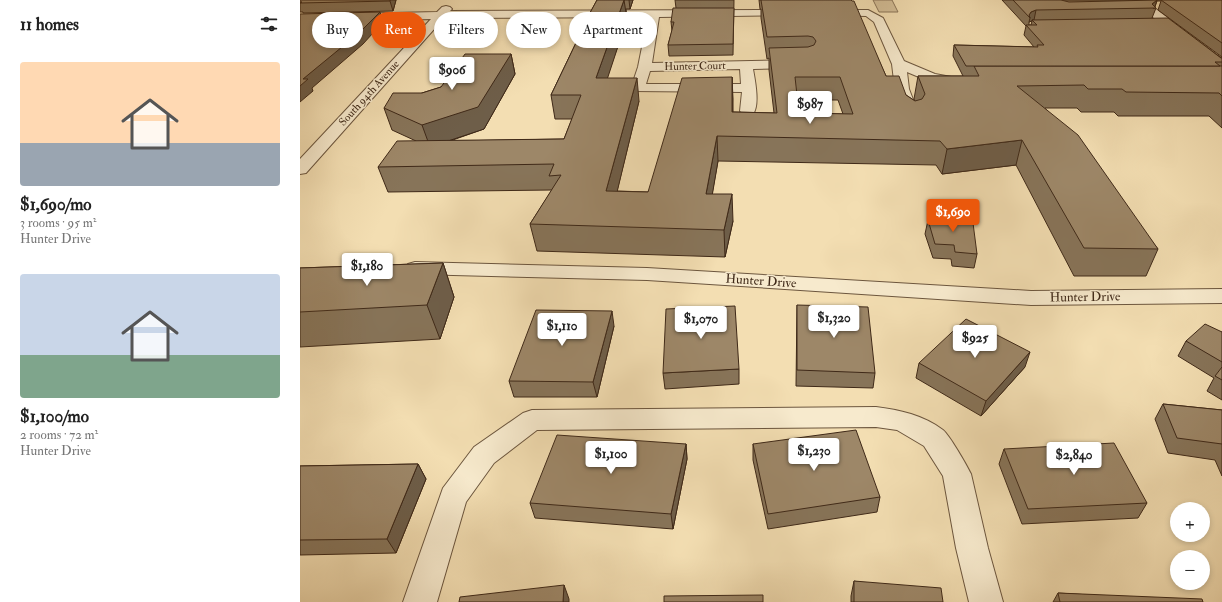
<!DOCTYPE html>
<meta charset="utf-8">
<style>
body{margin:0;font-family:"IM FELL Double Pica",serif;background:#f6f6f6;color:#222;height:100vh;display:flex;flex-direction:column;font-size:15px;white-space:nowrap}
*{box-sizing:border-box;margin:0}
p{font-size:13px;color:#767676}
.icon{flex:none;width:22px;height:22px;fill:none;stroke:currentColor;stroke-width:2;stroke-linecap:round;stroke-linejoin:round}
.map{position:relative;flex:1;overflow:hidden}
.sheet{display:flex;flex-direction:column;background:#fff;width:300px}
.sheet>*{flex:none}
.guide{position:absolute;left:12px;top:12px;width:380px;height:36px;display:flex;gap:8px}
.tools{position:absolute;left:870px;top:502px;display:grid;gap:8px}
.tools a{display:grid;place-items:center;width:40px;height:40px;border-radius:50%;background:#fff;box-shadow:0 2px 6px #0003;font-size:20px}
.price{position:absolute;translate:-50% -34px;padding:0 9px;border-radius:4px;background:#fff;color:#222;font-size:13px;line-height:26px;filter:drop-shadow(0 1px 2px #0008)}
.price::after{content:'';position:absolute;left:50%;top:24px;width:12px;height:9px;margin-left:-6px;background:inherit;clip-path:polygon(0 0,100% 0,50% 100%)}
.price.on{background:#ea580c;color:#fff}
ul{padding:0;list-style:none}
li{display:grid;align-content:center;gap:8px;height:212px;padding:0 20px}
li span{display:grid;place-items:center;height:124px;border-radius:4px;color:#555}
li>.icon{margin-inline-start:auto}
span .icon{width:72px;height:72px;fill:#fffc;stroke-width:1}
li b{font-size:17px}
h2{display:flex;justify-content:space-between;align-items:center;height:48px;padding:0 20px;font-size:17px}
.chip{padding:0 14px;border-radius:18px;background:#fff;box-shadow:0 2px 6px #0003;font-size:14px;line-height:36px}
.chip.on{background:#ea580c;color:#fff}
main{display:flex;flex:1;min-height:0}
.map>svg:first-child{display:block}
.green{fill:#d4bf98;stroke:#8a7458}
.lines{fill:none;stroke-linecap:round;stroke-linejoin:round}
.minor-casing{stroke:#6c563e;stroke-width:2}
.minor{fill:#f7eacd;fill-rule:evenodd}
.wall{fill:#877459;stroke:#3f2918;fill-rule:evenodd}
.shaded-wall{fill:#6e5e49;stroke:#3f2918}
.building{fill:#9d8768;stroke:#3f2918;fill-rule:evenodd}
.labels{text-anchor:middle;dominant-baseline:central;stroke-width:3;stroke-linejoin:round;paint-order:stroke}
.far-street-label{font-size:11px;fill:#3f2918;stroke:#f7eacd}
.street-label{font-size:13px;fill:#3f2918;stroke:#f7eacd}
</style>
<main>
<section class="sheet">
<h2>11 homes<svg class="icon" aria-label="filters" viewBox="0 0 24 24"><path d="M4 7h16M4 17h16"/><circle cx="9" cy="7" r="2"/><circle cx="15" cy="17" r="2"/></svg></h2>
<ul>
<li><span style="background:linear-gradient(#ffd9b3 65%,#9aa5b1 0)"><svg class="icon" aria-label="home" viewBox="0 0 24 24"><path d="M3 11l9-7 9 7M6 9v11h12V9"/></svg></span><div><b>$1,690/mo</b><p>3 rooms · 95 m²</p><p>Hunter Drive</p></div></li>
<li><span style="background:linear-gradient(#c9d6e8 65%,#7fa58c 0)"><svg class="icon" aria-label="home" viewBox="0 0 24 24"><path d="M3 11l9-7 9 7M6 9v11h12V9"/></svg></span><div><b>$1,100/mo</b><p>2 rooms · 72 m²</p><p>Hunter Drive</p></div></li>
</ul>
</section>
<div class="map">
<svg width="922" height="602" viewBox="0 0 922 602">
<rect width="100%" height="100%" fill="#f3deb2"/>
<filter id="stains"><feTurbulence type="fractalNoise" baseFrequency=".005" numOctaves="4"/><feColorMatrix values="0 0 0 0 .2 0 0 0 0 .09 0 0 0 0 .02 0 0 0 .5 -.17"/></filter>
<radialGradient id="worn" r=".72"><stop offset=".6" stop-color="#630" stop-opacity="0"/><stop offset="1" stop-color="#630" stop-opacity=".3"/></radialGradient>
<!-- green -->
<path class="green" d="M573,0H592L598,12H579Z"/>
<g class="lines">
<defs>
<g id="minor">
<path d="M844,2L848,3L922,59V69L917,68L840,7L838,5L840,3Z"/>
<path d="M146,6L150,7L152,9L150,11L491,10L495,11L497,13L495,15L359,17L352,63L499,60L504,61L506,64L504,67L499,68L453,69C455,80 460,105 453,114L448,116L443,114L440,111L442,92L333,91L331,88L338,67L348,17L144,18L6,173L0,174V159L131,19L0,23V15L137,12L142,7ZM440,69L441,84H346L350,71Z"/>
<path d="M529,10H568L583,18L604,61L635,74L662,79L664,82L662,85L657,86L626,80L607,72L609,89L617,110L614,113L609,115L604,113L595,89L592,64L574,22L566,16L525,15L523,13L525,11Z"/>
<path d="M115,262L347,268L731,291L922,289V303L731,305L347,280L115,274L108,272L105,268L108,264Z"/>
<path d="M576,407C600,410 623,415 643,430C650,436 666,464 671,474L688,548L703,602H669L656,548L643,476L624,446L597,430L576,427L237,430L194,463L166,502L137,602H103L143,488L174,447L223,413L232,410Z"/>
</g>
</defs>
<!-- minor casing -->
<use href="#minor" class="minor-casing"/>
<!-- minor -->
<use href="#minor" class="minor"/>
</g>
<!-- wall -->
<g class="wall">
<path d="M0,0H96L93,11L3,13V12H0Z"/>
<path d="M297,0H333L330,9H326L327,19L307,78L339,101L317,191L348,192L432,77L433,112L474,113L469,70V58L467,59L461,18V9H460L459,0H551L586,76L606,95L615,101L614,99L618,76H663L653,56L654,45L734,47L724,35L726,26L702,0H922V57L858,10L861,1H857L855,7L856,8L852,18L922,58V128L909,116H818L814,112H781L777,108H745L858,249L846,276H774L716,165L642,174L636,165L418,161L412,194L433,221L425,257L237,251L230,224L252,190L88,192L78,167L116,141L92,130L84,108L122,93L141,87L211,54L215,74L184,129L150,141L264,139L272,119H255L251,95L285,24V22ZM732,21L731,25H729V22ZM497,100H538L543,114L499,113Z"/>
<path d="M375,0H434L433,55L369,56L368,45L372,31L371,22L376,8Z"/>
<path d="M630,214L659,222L677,254L674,268L652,266L651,259L633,258L625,234L628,220H629Z"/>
<path d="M143,263L154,297L140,339L0,347V268Z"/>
<path d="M497,305L575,373L573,388L496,386Z"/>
<path d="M314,326L297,397H214L209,381Z"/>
<path d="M922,332V400L907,391L914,378L878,356L886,341Z"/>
<path d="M619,363L725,367L681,416L616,378Z"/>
<path d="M439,369V384L365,389L363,373Z"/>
<path d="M863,404L922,410V476L915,460L868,453L855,419Z"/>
<path d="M386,444L387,459L373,529L235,518L230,503Z"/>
<path d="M453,444L580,497L577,512L468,529L453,460Z"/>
<path d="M704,449L847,503L838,518L722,524L699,464Z"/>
<path d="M118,464L126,479L96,553L0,555V466Z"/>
<path d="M554,581L643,602H551V596Z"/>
<path d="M758,593L903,602H753Z"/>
</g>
<!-- shaded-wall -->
<g class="shaded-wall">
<path d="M90,0H96L93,11L90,1Z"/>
<path d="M324,0L327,19L300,101L296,78Z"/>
<path d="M329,0H333L330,9Z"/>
<path d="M857,0L854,9L852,4Z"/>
<path d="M736,10L734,20H732V21L729,22L730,18L729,15L731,12Z"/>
<path d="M80,12L83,22L63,44L12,88L13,91L0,102V86L3,79Z"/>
<path d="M211,54L215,74L184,129L130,147L122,125Z"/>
<path d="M432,77L433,99L432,136Z"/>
<path d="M337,78L339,101L311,217L306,191Z"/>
<path d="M417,136L418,161L408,220L406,194Z"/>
<path d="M722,140L716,165L642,174L647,149Z"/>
<path d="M432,194L433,221L425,257L424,230Z"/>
<path d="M143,263L154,297L140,339L127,305Z"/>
<path d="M312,311L314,326L297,397L293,382Z"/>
<path d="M730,352L725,367L681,416L686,401Z"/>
<path d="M386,444L387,459L373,529L371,514Z"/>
<path d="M118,464L126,479L96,553L87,539Z"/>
<path d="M264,585L269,599V602H263Z"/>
</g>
<!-- building -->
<g class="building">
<path d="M0,0H90V1L0,3L2,2H0Z"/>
<path d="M297,0H324L296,78H337L306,191L348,192L382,78L432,77V112L477,113L469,48L508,47L514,45L516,41L513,37L508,36L467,37L461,0H551L552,1H554L586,76H599L606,95L615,101L622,99L625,94L618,76H679L674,66H922V96L919,93L826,92L822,89H788L784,85L717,86L778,135L858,249L784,248L722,140L647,149L640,141L417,136L406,194H432L424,230L230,224L261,175L249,176L254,164L78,167L97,141L264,139L281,95H251L286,22H285ZM495,77H540L553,114L499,113Z"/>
<path d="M713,0H761L769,2L857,0L852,4L856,8L736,10L731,12L729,15L730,18Z"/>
<path d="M861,0H922V43Z"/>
<path d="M373,8H434L433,44L368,45L374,22H371Z"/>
<path d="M80,12L59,33L3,79H8L0,86V14Z"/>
<path d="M868,18L921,58H922V62H915L920,66H666L654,45L738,47L737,45H744L726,25H737L732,20Z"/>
<path d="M165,54H211L178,107L122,125L84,108L93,93H122L141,87Z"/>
<path d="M630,214L658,215L659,222L673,223L677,254L655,252L654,245L635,244L628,220H632Z"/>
<path d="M143,263L127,305L0,312V268Z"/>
<path d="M497,305L568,307L575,373L497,370Z"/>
<path d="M435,306L439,369L363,373L366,309Z"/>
<path d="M236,310L312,311L293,382L209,381Z"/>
<path d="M666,319L730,352L686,401L619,363Z"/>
<path d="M905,324L922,332V362L886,341Z"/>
<path d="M922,367V380L915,376Z"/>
<path d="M863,404L922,410V444L877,438Z"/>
<path d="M556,430L580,497L468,514L453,444Z"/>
<path d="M257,435L386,444L371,514L230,503Z"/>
<path d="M814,443L847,503L728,509L704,449Z"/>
<path d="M118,464L87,539L0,540V466Z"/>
<path d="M554,581L641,588L643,602H554Z"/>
<path d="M264,585L263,602H159L160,597Z"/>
<path d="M758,593L902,599L903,602H760Z"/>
<path d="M463,595V602H364V596Z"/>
</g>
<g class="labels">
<!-- far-street labels -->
<g class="far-street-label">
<text transform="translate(395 66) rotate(-1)">Hunter Court</text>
<text transform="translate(69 93) rotate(-48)">South 94th Avenue</text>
</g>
<!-- street labels -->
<g class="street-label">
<text transform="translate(461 281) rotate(4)">Hunter Drive</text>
<text transform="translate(785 297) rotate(-1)">Hunter Drive</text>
</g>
</g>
<rect width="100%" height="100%" filter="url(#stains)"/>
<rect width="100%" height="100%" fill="url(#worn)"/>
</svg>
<div class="tools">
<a>+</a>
<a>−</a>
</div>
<b class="price" style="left:152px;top:91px">$906</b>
<b class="price" style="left:510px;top:125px">$987</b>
<b class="price on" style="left:653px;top:233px">$1,690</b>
<b class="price" style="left:67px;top:287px">$1,180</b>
<b class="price" style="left:534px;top:339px">$1,320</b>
<b class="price" style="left:401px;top:340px">$1,070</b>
<b class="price" style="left:262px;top:347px">$1,110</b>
<b class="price" style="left:675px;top:359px">$925</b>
<b class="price" style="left:514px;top:472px">$1,230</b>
<b class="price" style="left:311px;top:475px">$1,100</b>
<b class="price" style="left:774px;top:476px">$2,840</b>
<div class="guide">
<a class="chip">Buy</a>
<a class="chip on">Rent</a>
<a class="chip">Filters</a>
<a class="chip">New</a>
<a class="chip">Apartment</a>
</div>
</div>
</main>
